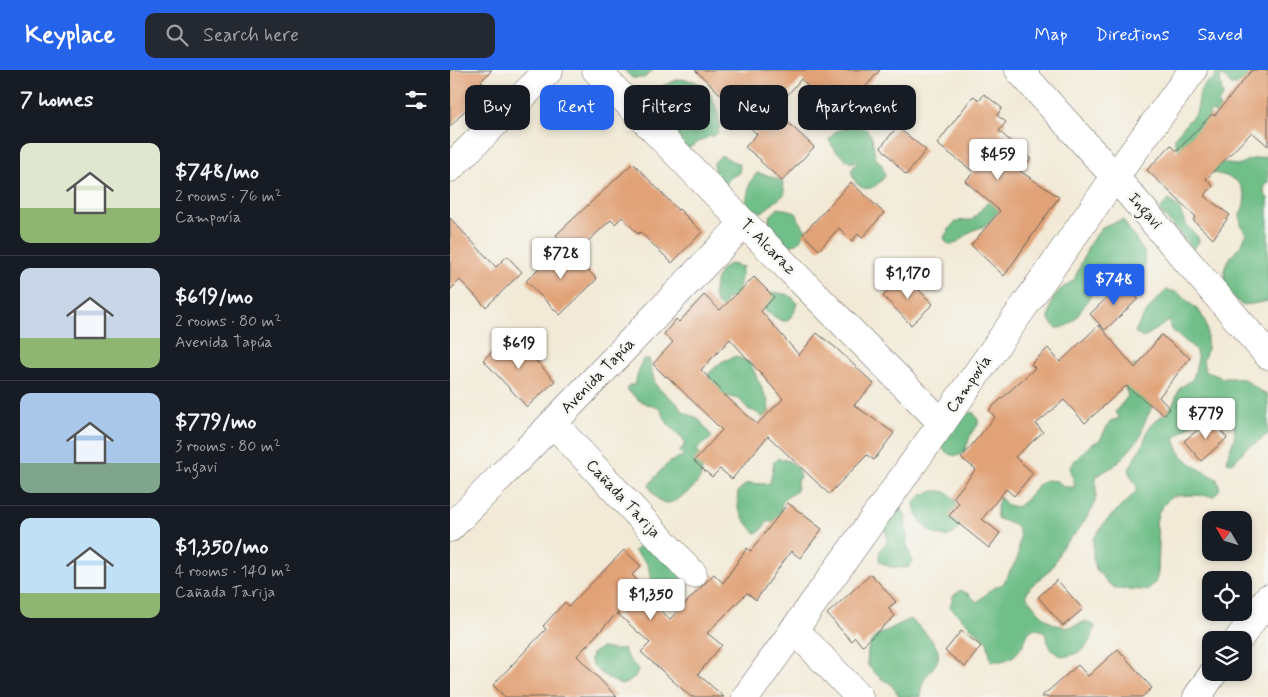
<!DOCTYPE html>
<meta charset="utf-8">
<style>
body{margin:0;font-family:Mynerve,sans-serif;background:#242831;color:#f1f3f6;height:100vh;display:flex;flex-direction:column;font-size:19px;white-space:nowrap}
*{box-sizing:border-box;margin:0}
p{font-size:16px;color:#9ea1a6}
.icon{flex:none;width:28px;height:28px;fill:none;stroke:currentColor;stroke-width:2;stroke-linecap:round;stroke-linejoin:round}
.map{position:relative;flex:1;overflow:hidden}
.drawer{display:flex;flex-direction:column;background:#171b24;width:450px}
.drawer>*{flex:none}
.banner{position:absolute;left:15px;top:15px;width:475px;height:45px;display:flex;gap:10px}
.needle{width:32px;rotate:308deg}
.fabs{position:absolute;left:752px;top:441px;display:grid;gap:10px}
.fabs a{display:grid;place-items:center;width:50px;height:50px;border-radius:10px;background:#171b24;box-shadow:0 2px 8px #0003;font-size:25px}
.price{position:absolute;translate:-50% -42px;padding:0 11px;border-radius:5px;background:#fff;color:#222;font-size:16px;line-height:32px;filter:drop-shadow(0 1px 2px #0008)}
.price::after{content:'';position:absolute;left:50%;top:30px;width:15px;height:11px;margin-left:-8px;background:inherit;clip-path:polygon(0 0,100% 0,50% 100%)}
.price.active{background:#2563eb;color:#fff}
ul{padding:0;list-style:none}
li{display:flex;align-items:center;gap:15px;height:125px;padding:0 20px}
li+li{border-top:1px solid #363941}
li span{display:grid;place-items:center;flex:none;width:140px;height:100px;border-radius:10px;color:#555}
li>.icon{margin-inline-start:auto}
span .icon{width:60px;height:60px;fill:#fffc;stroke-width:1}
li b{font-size:21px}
h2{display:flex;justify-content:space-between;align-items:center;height:60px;padding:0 20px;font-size:21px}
.tag{padding:0 18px;border-radius:10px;background:#171b24;box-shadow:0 2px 8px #0003;font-size:18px;line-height:45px}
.tag.active{background:#2563eb;color:#fff}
header{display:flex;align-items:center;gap:30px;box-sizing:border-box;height:70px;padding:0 25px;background:#2563eb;color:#fff}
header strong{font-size:24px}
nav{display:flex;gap:28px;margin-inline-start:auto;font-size:18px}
.search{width:350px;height:45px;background:#242831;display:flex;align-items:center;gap:12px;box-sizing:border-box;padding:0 18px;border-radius:10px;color:#9ea1a6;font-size:19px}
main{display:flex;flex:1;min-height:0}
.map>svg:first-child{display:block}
.forest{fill:#70be88;stroke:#466d52}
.building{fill:#e1a277;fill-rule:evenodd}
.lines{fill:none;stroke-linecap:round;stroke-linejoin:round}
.minor-casing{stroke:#67645d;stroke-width:29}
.minor{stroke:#fff;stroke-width:28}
.labels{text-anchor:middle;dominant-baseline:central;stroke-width:5;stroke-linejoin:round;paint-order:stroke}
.street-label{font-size:16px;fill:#1c1c1c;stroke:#f6f6f2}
</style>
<header>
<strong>Keyplace</strong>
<div class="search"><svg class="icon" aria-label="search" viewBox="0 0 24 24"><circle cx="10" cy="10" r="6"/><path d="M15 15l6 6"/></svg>Search here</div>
<nav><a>Map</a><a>Directions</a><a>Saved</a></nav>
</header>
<main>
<section class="drawer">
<h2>7 homes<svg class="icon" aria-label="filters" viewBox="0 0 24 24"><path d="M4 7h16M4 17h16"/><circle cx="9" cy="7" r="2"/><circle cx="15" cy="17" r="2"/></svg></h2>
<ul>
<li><span style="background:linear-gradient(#dfe7d0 65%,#8fb573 0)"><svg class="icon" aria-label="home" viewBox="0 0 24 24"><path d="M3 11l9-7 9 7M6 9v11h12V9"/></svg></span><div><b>$748/mo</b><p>2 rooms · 76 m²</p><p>Campovía</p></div></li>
<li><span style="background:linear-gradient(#c9d6e8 70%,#8fb573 0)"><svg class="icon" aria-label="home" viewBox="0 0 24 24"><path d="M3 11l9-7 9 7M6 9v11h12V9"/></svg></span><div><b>$619/mo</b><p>2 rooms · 80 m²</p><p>Avenida Tapúa</p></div></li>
<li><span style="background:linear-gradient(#a9c7e8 70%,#7fa58c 0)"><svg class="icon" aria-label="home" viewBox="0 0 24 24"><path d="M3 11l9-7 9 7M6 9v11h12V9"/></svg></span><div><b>$779/mo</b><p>3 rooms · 80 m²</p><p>Ingavi</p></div></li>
<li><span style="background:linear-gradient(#bfe0f5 75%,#8fb573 0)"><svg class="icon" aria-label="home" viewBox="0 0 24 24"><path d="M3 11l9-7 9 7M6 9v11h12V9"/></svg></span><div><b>$1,350/mo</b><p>4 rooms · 140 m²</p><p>Cañada Tarija</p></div></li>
</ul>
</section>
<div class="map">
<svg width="818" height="627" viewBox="0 0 818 627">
<rect width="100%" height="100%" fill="#f6f6f2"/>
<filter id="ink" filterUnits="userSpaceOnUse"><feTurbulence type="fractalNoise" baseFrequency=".02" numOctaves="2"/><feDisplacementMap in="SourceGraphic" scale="10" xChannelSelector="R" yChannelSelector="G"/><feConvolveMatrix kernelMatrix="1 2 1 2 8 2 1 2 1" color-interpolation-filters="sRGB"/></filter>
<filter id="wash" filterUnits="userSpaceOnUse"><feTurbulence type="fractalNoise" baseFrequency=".0096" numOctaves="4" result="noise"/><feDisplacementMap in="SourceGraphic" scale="20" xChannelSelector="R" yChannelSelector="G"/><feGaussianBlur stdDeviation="1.12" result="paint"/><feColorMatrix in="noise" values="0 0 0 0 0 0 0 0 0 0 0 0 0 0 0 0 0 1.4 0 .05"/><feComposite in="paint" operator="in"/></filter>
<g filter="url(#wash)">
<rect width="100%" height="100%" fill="#f2ead7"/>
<!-- forest -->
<g class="forest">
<path d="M174,0H203L194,8H182Z"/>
<path d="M765,0H804L795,14L790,12L787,15H781L777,9L771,5L770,11L773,26C770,33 765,32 771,40L766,44L762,41L760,42L759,44L769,91L778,94L789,95L798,90L818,86V113L815,114L814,123L818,129V231L802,234L791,235L778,221L775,211L774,200L778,190L792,174L796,164L791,155L790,145L794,135L795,125L791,116L784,109L773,105L758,102L730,82L725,73V67L746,42C750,33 747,21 755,14C759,11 763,10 766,8Z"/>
<path d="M229,9C237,10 245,10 252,15C262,21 273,51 268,62C266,66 262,66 258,67C251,70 244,75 237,79L219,67L215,37L209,23L210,17Z"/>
<path d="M406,55L416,59L422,67L425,87L432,95L435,106C422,124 406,123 401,100L408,92H399L384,79L379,70L386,61Z"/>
<path d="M271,85L290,95L289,103L280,108L269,125L264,116V93Z"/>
<path d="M307,103L317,105L332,111L335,124L312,142L303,140L296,132L300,112Z"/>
<path d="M548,126L557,131L537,154C532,158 527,158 522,161C514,166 509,173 500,175L496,172L494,167C504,152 503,150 522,150L537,133Z"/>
<path d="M720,130L728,137L737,156L748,167L749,172L743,179L709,140L717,131Z"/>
<path d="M328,138L340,140L347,144C348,151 354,155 356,162C348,174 345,177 330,176L316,161L320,146Z"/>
<path d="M673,150L694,182L695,197C684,211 659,206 646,219C633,232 627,259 606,258L599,250L600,239L603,228L610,220L624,210L640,173L652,158L656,155Z"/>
<path d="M280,194L294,197L290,199L292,203L288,223L284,227L275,230L276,235L274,239C259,234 263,212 271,200C273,197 277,196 280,194Z"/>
<path d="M717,220L727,222L750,242L755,251L757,260V281L753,290L755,301L773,308H783L794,309L813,323L818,325V364L811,369L806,373L797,377L786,390L782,393L777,392C777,386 779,382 781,377C786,365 788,351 774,345C770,343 763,343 758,342L724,368C729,391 748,398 767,409L770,419L764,426L743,425L721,426L709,441L706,452L709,474L708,504L705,513L697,520L667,519L659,514L646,499L643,489V469L656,451L680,428L687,420L686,415L680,405L679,400L687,383L693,375L698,359L706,350L716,343L723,334L730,318L743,309L748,289L745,279L722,260L719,251L693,268L685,262C692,246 704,231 717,220Z"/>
<path d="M320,223C331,223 341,223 347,233L344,243L337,251H332L315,241V231Z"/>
<path d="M286,286L300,293L318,331L319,341L317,345L312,347L304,341L299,340L289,329L275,326L258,314L259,303L271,292Z"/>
<path d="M193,289H199L205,314L208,318L228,334L233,342L248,348L262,367C257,373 251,373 247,379C252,388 253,396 251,406C249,415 228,432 218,433C209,434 202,423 199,415C208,404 218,389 234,386L230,382L235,373L233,369L218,354L210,339L190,331L177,320L179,315H184Z"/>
<path d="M685,295L695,298L704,316L702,337L693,356L691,366L678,382L664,396L646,406V427L643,438L627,462L612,477L603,496L597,503L580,517L576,525C581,534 595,550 604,554C608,556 612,555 615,558L627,555L636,551L645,556C643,562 641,570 637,575C634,580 629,582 624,584C607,592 597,577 595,562L585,558C576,563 578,565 574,573C565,588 558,592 541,591L537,571L515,552L500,537L503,526L511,520L520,525L527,532L543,518L553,514L568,487L570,465L566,456L547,448V437L550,427L557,435L567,437L576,430L588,415L596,410L607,411L615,417H625L620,397L626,389L640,375L650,370L660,351L670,348L665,342L678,326L671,307L676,299Z"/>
<path d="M523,342L528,350V355C526,358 522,361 521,364C517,373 516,389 502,385C496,383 493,380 491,374L507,346Z"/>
<path d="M328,388C341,391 347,393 350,407L347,411V421C331,431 331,430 331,448L328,452H317L311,461L305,463C293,448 285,441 288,421L297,413L314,414L320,413L324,392Z"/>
<path d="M484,421C502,420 506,430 509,445C510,449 511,452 509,457C503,471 485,467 476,458C471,452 464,440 464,433L472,425Z"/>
<path d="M446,438L452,439L456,448L455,459L457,463V475L462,490L461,495L457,498L440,497L430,492C427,483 431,479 437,472L436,462L433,458Z"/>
<path d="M192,474H203L238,515V525C231,531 225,537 216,537L208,531L206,520L201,511L200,501L196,492L184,481Z"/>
<path d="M460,549C469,556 492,575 488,589C487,593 484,596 482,599C474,608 470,615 471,627H450L440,613L430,608L419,597L417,592L418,581L421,571L426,566Z"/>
<path d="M151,578C159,578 166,582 173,578L177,587L188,599L187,604C184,608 179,613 174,614C167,616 143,599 141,592C140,589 141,587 142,584Z"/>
</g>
<g id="blocks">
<!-- building -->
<g class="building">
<path d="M0,0H42L31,11L36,17L0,57Z"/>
<path d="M245,0H430L388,49L351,9L325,40L364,77L332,111L310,91L311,90L295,77L307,64L274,35L278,31Z"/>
<path d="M802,0H818V76L802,62L756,109L763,116L754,126L780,145L763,169L743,150L746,147L697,100L721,75L727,81L762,44L764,46Z"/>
<path d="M534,24L552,38L547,45L556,52L549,61L581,89L570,101L609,127L554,206L521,175L550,141L515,111L524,102L487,74L523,26L530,30Z"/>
<path d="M447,57L476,80L456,105L431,77Z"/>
<path d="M183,93L228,140L229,139L252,162L222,193L190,162L188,164L172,147L165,154L161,150L124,184L106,165Z"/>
<path d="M401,112L434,143L412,168L408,164L402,171L389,158L369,180L353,164Z"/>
<path d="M0,148L46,197L57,186L72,202L36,237L10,210L0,220Z"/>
<path d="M112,175L147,209L110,245L76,211Z"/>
<path d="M454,205L483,234L461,255L433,226Z"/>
<path d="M304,207L324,227L311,241L349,285L367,263L386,278L424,314L404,335L444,363L424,390L417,385L379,424L318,366L282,409L270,399L262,407L244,391L272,360L217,306L216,307L203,294L223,272L214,264L226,249L229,252L254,225L270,240ZM280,269L333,329L307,354L269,320L270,319L251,300Z"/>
<path d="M673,212L688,229L655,260L640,244Z"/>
<path d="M649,255L685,298L711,265L740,288L709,327L720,339L714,345L676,316L635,353L614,330L586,354L593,362L565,387L583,403L564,426L556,419L532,449L550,463L539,478L499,446L509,433L503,428L526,399L511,388L545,347L539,340L585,298L581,294L598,278L610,292Z"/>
<path d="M61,264L105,311L77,337L33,290Z"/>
<path d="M761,349L777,368L751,391L734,371Z"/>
<path d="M338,433L372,459L350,488L341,481L306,530L297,523L257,563L272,575L248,604L274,627H241L191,582L200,573L167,543L127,586L167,627H55L43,615L96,559L93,556L115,532L119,536L174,480L191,496L182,505L193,516L189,521L220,549L264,504L273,513L297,478L301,481Z"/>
<path d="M421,504L446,532L438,538L445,546L412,576L405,567L401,571L377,544Z"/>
<path d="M607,510L633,539L613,556L588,527Z"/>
<path d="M511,561L531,576L515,597L495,581Z"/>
<path d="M668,579L702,618L692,627H591L628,595L638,606Z"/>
</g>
</g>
</g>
<g filter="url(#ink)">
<use href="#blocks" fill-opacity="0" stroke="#67645d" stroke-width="1"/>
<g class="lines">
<defs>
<g id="minor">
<path d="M146,0L294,153L492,353"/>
<path d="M569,0L665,107L818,285"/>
<path d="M0,98L99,0"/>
<path d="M103,353L243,504"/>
<path d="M0,458L103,353L294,153"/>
<path d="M344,559L409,627"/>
<path d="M788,570L818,528"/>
<path d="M296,627L492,353L665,107L743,0"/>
<path d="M747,627L764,602"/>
</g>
</defs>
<!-- minor casing -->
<use href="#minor" class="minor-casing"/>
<!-- minor -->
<use href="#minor" class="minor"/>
</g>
</g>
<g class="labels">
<!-- street labels -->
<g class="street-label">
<text transform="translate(695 141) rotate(49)">Ingavi</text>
<text transform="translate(318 177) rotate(45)">T. Alcaraz</text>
<text transform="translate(148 306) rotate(-46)">Avenida Tapúa</text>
<text transform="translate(519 314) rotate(-55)">Campovía</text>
<text transform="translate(173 429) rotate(47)">Cañada Tarija</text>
</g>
</g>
</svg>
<div class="fabs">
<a><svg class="needle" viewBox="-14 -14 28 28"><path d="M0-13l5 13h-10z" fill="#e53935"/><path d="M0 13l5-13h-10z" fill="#9ea1a6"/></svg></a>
<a><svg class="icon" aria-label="locate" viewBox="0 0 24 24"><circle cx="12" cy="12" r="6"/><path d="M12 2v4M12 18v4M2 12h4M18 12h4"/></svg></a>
<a><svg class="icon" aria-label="layers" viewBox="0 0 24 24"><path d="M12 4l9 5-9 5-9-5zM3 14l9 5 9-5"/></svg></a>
</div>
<b class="price" style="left:548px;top:111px">$459</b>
<b class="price" style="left:111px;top:210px">$728</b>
<b class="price" style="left:458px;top:230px">$1,170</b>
<b class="price active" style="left:664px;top:236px">$748</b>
<b class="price" style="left:69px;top:300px">$619</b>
<b class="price" style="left:756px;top:370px">$779</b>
<b class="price" style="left:201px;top:551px">$1,350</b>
<div class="banner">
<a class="tag">Buy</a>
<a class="tag active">Rent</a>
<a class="tag">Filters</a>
<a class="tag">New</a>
<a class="tag">Apartment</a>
</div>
</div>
</main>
